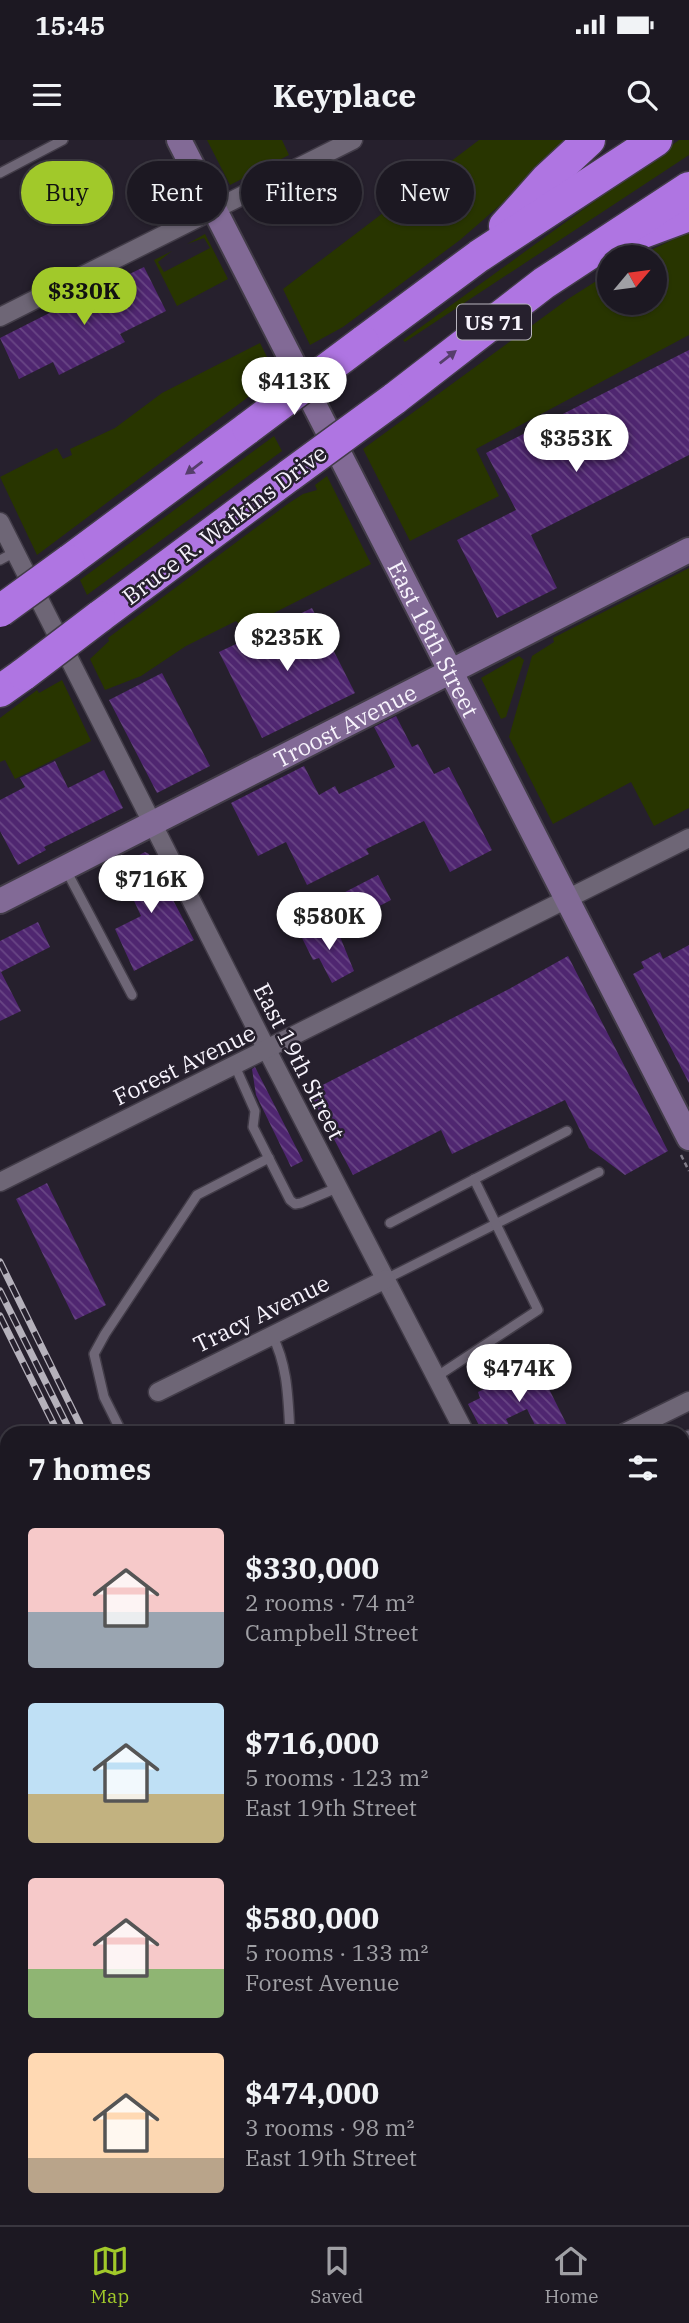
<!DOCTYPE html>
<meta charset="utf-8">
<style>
body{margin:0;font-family:"IBM Plex Serif",serif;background:#29252f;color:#f1f3f6;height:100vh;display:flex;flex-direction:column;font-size:26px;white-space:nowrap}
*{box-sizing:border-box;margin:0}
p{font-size:23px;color:#a0a0a5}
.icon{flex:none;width:38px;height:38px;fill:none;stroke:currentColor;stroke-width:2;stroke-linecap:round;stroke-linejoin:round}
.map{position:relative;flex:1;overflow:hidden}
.sheet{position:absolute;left:0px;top:1286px;width:690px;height:800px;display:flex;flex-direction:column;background:#1c1822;border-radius:21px 21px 0 0;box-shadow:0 2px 5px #0004,0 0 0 2px #3a3740}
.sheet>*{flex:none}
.top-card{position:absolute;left:21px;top:21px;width:648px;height:63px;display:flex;gap:14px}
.needle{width:46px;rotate:61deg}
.fabs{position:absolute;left:597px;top:105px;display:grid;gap:14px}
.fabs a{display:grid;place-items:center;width:70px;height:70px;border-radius:50%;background:#1c1822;box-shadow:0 2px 5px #0004,0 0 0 2px #3a3740;font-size:35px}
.price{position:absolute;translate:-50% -60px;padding:0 16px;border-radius:24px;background:#fff;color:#222;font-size:23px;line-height:46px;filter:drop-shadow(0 2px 4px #0008)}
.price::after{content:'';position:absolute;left:50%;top:42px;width:21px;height:16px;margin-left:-10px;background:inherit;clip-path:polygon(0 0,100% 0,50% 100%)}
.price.on{background:#a1c92a;color:#111}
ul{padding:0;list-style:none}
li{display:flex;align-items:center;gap:21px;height:175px;padding:0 28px}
li span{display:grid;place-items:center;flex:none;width:196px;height:140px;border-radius:7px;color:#555}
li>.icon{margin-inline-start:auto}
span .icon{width:84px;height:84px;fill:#fffc;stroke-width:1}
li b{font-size:30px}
h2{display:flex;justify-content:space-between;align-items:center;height:84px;padding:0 28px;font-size:30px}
.pill{padding:0 24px;border-radius:32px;background:#1c1822;box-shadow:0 2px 5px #0004,0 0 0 2px #3a3740;font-size:24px;line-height:63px}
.pill.on{background:#a1c92a;color:#111}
.status{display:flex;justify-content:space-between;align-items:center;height:49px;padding:0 35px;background:#1c1822;direction:ltr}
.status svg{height:19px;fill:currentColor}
header{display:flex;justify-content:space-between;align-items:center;height:91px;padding:0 28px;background:#1c1822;font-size:32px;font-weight:700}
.tabs{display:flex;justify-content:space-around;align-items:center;height:98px;border-top:2px solid #3a3740;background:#1c1822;font-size:19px;color:#a0a0a5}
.tabs a{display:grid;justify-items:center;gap:4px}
.tabs .on{color:#a1c92a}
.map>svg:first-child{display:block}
.green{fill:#283500}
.forest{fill:url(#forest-firs)}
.building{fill:url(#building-back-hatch)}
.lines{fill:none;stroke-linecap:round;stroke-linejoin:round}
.service-casing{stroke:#423c48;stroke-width:12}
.minor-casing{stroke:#423c48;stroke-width:21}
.tertiary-casing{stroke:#423c48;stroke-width:24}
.secondary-casing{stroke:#423c48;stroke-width:28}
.motorway-casing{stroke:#423c48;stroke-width:35}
.path{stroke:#807b87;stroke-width:2.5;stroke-dasharray:5 3.5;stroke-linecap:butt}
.service{stroke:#6e6676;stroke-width:9}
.minor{stroke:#6e6676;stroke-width:18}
.tertiary{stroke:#6e6676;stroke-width:21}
.secondary{stroke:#826a96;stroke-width:24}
.motorway{stroke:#af75e2;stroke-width:32}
.rail-casing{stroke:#b5b1bb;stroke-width:7}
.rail{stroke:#26202d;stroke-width:4.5;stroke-dasharray:13;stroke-linecap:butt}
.motorway-bridge-casing{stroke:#423c48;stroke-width:35;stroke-linecap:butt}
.motorway-bridge{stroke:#af75e2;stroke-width:32}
.oneway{fill:#563e6c}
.labels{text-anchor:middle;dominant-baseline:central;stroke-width:5;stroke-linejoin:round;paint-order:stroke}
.shield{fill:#26202d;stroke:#b8b4be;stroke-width:2}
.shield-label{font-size:21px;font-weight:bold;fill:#f7f3fc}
.street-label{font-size:23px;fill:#f7f3fc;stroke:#26202d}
</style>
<div class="status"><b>15:45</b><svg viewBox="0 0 49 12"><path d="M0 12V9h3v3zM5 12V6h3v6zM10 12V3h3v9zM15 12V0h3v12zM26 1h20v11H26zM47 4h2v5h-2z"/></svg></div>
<header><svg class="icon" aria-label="menu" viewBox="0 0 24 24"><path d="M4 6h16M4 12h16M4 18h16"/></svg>Keyplace<svg class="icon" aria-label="search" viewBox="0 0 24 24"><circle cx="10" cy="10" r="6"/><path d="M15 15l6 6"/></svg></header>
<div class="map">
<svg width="689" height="2085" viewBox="0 0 689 2085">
<defs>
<pattern id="forest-firs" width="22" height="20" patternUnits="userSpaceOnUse" patternTransform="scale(1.75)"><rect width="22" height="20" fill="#283500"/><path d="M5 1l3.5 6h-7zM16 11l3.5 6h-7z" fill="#3d4919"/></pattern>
<pattern id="building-back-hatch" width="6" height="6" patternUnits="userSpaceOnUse" patternTransform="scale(1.75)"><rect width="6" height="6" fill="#4f2670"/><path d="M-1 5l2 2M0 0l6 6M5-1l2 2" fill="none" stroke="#694685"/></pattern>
</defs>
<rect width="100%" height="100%" fill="#26202d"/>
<!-- green -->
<g class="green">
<path d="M207,0H282L289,15L230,45Z"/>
<path d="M479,0H575L460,100L343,187L310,205L283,149Z"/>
<path d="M679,0H689V15L405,202L403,200Z"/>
<path d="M689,92V195L476,309L499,356L410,401L363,309L568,159L609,133V163H654V117H636Z"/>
<path d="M205,94L228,139L177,166L154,120L172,111L158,122L164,132L210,108L204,98L187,104Z"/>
<path d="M260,203L277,237L253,250L251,255L37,415L0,337L57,308L63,319L72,315L70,309L115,288L162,253Z"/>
<path d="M274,296L282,311L87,455L80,440Z"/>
<path d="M327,336L371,424L244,488L236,481L186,506L141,536L105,550L90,519L109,501L108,498L289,363L303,354L317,350L315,345Z"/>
<path d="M689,428V668L654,686L631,642L553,684L509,597L532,516L554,502L553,498Z"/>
<path d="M519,516L524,520L506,577L501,579L481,538Z"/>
<path d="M62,540L91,601L15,639L5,620L0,622V578L37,550L39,553Z"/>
<path d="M682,1567L689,1580V1626L683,1630Z"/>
<path d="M7,1817V1900L0,1901V1820Z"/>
<path d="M7,1931V1997L0,2000V1933Z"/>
</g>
<!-- forest -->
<g class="forest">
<path d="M0,1536L7,1551V1817L0,1820Z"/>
<path d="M7,2026V2079H93L96,2085H0V2029Z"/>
</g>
<!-- building -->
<g class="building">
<path d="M144,127L166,171L120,194L125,202L59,235L53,222L19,239L0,198L75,160L84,176L90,153Z"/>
<path d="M689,210V315L531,395L557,448L497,478L457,400L516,370L486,313Z"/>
<path d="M312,468L355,553L262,598L219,512Z"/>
<path d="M162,533L210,626L157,653L109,560Z"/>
<path d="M396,576L412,607L418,604L434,634L449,627L492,710L450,732L424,681L366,709L369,714L307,745L286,702L258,716L231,663L304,626L319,655L335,646L339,654L395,627L374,587Z"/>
<path d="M55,621L68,648L104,630L123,668L44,707L46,710L18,725L0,691V660L25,647L20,638Z"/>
<path d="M145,712L149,714L194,800L134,831L115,789L141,776L118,726Z"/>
<path d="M378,735L391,760L337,788L324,763Z"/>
<path d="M38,782L50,807L1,832L21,871L0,881V801Z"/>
<path d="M334,782L354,831L332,843L319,818L313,820L302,798Z"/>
<path d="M689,805V943L633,834L644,828L641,822L660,812L663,819Z"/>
<path d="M568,816L668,1011L625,1035L589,1008L565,960L452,1014L441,990L353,1035L309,952L509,849Z"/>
<path d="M255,927L303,1021L291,1027L256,955L252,929Z"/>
<path d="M47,1043L106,1165L75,1180L16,1059Z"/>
<path d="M536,1223L571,1293H539L527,1269L506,1279L513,1293H483L468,1264L480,1258L478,1252Z"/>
</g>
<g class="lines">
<defs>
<g id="service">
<path d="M0,33L63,0"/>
<path d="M0,420L15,412"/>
<path d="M66,730L132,855"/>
<path d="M235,926L255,971L253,987L290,1060L295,1064L301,1063L339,1047"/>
<path d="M390,1083L567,991"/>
<path d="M386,1139L599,1032"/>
<path d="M272,1195C288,1226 288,1259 290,1293"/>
<path d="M436,1237L538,1170L474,1039"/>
<path d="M122,1293L104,1257L94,1214L105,1194L197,1055L269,1018"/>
<path d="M682,1299L689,1295"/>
<path d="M682,1346L689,1343"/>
<path d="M682,1393L689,1390"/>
<path d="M0,1507L7,1521"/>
</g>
<g id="minor">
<path d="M0,177L353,0"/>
<path d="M0,382L267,910L465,1293"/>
<path d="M0,1042L689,698"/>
<path d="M158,1252L386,1139"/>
<path d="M624,1293L689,1261"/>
<path d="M682,1430L689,1426"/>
<path d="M682,1727L689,1740"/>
<path d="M0,2014L7,2010"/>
<path d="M108,2079L111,2085"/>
<path d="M362,2085L374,2079"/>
</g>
<path id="tertiary" d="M682,1920L689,1916"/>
<g id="secondary">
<path id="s1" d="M179,0L689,998"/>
<path id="s2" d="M0,761L689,410"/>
<path d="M682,1674L689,1671"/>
<path d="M0,1916L7,1914"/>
</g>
<g id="motorway">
<path d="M505,86L547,39L589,0"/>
<path d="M643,92L689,75"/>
<path d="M363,202L479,116L656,0"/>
<path d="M394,259L544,143L689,48"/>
<path d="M69,421L248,288"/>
<path d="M99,477L290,335"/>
<path d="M0,551L24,534"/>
</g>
</defs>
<!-- service casing -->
<use href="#service" class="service-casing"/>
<!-- minor casing -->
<use href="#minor" class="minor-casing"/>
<!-- tertiary casing -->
<use href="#tertiary" class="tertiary-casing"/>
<!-- secondary casing -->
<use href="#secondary" class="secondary-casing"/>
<!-- motorway casing -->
<use href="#motorway" class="motorway-casing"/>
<!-- path -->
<g class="path">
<path d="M681,1015L689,1031"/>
<path d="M682,1634L689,1631"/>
<path d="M0,1880L7,1878"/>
</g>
<!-- service -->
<use href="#service" class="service"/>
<!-- minor -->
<use href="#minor" class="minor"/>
<!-- tertiary -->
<use href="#tertiary" class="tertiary"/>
<!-- secondary -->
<use href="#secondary" class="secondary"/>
<!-- motorway -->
<use href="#motorway" class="motorway"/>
<defs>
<g id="rail">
<path d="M0,1122L84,1293"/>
<path d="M0,1151L71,1293"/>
<path d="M0,1176L58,1293"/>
<path d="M449,2079L452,2085"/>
<path d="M461,2079L463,2085"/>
</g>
</defs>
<!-- rail casing -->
<use href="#rail" class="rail-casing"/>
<!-- rail -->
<use href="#rail" class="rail"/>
<defs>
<g id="motorway-bridge">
<path d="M248,288L363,202"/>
<path d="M290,335L394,259"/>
<path d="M0,471L69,421"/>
<path d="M24,534L99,477"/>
</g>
</defs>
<!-- motorway-bridge casing -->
<use href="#motorway-bridge" class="motorway-bridge-casing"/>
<!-- motorway-bridge -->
<use href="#motorway-bridge" class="motorway-bridge"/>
</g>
<!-- one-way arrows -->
<defs><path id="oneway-solid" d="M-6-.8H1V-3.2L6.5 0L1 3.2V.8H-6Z" transform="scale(1.75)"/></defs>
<g class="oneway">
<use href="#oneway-solid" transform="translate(448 217) rotate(-38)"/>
<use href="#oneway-solid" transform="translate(194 328) rotate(143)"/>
</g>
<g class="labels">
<!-- shield labels -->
<rect class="shield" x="457" y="164.5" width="74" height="35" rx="5"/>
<g class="shield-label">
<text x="494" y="182">US 71</text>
</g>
<!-- street labels -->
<g class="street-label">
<text transform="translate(224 384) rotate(-37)">Bruce R. Watkins Drive</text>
<text stroke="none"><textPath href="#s1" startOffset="560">East 18th Street</textPath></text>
<text stroke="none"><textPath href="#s2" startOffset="387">Troost Avenue</textPath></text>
<text transform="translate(300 921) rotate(63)">East 19th Street</text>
<text transform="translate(184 924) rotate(-26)">Forest Avenue</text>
<text transform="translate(261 1173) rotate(-26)">Tracy Avenue</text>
</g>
</g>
</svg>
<div class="fabs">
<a><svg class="needle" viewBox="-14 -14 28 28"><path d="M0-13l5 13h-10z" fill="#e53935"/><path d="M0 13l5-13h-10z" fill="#a0a0a5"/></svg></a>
</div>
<b class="price on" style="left:84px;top:187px">$330K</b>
<b class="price" style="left:294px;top:277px">$413K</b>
<b class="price" style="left:576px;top:334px">$353K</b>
<b class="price" style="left:287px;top:533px">$235K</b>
<b class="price" style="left:151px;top:775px">$716K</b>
<b class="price" style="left:329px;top:812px">$580K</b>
<b class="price" style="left:519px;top:1264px">$474K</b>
<div class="top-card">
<a class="pill on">Buy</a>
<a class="pill">Rent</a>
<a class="pill">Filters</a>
<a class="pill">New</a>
</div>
<section class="sheet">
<h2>7 homes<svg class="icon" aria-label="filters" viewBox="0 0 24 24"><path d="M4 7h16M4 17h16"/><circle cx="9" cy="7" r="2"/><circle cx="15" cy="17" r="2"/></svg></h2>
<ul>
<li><span style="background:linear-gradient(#f6c9c9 60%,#9aa5b1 0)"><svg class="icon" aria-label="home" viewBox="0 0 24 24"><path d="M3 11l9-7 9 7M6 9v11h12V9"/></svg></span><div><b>$330,000</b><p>2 rooms · 74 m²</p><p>Campbell Street</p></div></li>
<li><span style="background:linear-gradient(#bfe0f5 65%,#c2b280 0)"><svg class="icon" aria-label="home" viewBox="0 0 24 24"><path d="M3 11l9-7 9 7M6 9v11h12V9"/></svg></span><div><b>$716,000</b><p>5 rooms · 123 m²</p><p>East 19th Street</p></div></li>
<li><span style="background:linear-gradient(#f6c9c9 65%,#8fb573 0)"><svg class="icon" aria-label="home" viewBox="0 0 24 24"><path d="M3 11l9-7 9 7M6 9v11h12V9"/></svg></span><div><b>$580,000</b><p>5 rooms · 133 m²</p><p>Forest Avenue</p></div></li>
<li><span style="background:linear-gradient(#ffd9b3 75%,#b9a48a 0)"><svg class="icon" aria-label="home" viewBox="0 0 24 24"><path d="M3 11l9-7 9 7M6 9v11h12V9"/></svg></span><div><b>$474,000</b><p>3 rooms · 98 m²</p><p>East 19th Street</p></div></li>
</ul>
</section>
</div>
<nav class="tabs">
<a class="on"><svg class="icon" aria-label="map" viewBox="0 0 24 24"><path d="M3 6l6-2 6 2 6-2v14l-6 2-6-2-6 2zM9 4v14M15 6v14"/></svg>Map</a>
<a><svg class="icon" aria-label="saved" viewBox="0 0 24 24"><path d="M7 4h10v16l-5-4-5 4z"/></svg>Saved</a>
<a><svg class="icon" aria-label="home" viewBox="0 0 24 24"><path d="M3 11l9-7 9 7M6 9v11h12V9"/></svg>Home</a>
</nav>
